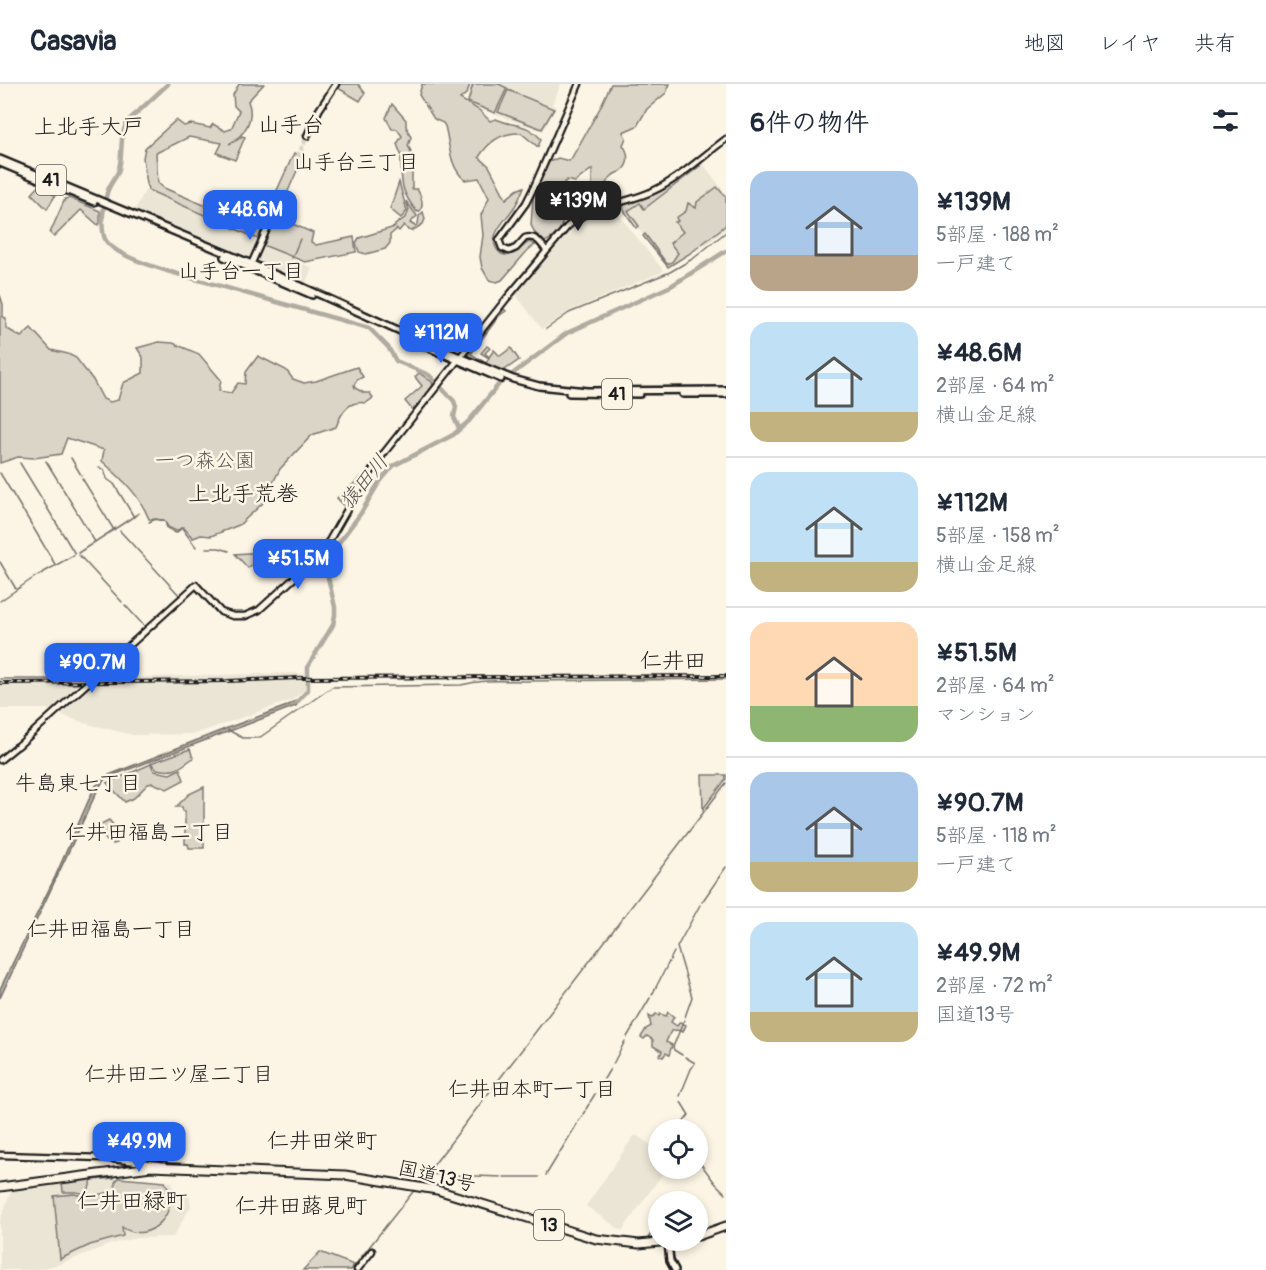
<!DOCTYPE html>
<html lang="ja">
<meta charset="utf-8">
<style>
body{margin:0;font-family:Pangolin,"Klee One",sans-serif;background:#f6f6f7;color:#1f2937;height:100vh;display:flex;flex-direction:column;font-size:22px;white-space:nowrap}
*{box-sizing:border-box;margin:0}
p{font-size:20px;color:#747a83}
.icon{flex:none;width:33px;height:33px;fill:none;stroke:currentColor;stroke-width:2;stroke-linecap:round;stroke-linejoin:round}
.map{position:relative;flex:1;overflow:hidden}
.drawer{display:flex;flex-direction:column;background:#fff;width:540px}
.drawer>*{flex:none}
.fabs{position:absolute;left:648px;top:1035px;display:grid;gap:12px}
.fabs a{display:grid;place-items:center;width:60px;height:60px;border-radius:50%;background:#fff;box-shadow:0 3px 9px #0003;font-size:30px}
.price{position:absolute;translate:-50% -51px;padding:0 14px;border-radius:12px;background:#2563eb;color:#fff;font-size:20px;line-height:39px;filter:drop-shadow(0 2px 3px #0008)}
.price::after{content:'';position:absolute;left:50%;top:36px;width:18px;height:14px;margin-left:-9px;background:inherit;clip-path:polygon(0 0,100% 0,50% 100%)}
.price.current{background:#222;color:#fff}
ul{padding:0;list-style:none}
li{display:flex;align-items:center;gap:18px;height:150px;padding:0 24px}
li+li{border-top:2px solid #e0e1e3}
li span{display:grid;place-items:center;flex:none;width:168px;height:120px;border-radius:18px;color:#555}
li>.icon{margin-inline-start:auto}
span .icon{width:72px;height:72px;fill:#fffc;stroke-width:1}
li b{font-size:26px}
h2{display:flex;justify-content:space-between;align-items:center;height:72px;padding:0 24px;font-size:26px}
header{display:flex;align-items:center;gap:36px;box-sizing:border-box;height:84px;padding:0 30px;background:#fff;border-bottom:2px solid #e0e1e3}
header strong{font-size:28px}
nav{display:flex;gap:33px;margin-inline-start:auto;font-size:21px}
main{display:flex;flex:1;min-height:0}
.map>svg:first-child{display:block}
.built{fill:#ebe5d6}
.green{fill:#dbd5c8;stroke:#7c7872;stroke-width:1.5}
.water{fill:#b0aba1;stroke:#75726c;stroke-width:1.5}
.lines{fill:none;stroke-linecap:round;stroke-linejoin:round}
.stream{stroke:#75726c;stroke-width:1.5}
.river{stroke:#b0aba1;stroke-width:4.5}
.secondary-tunnel{stroke:#dad4c7;stroke-width:4.5;stroke-dasharray:4.5 2;stroke-linecap:butt}
.secondary-casing{stroke:#1c1c1c;stroke-width:9}
.primary-casing{stroke:#1c1c1c;stroke-width:10}
.highway-casing{stroke:#1c1c1c;stroke-width:11}
.secondary{stroke:#fcf5e5;stroke-width:4.5}
.primary{stroke:#fcf5e5;stroke-width:5}
.highway{stroke:#fcf5e5;stroke-width:7}
.rail-casing{stroke:#1c1c1c;stroke-width:4}
.rail{stroke:#fcf5e5;stroke-width:1.5;stroke-dasharray:4.5;stroke-linecap:butt}
.secondary-bridge-casing{stroke:#1c1c1c;stroke-width:9;stroke-linecap:butt}
.secondary-bridge{stroke:#fcf5e5;stroke-width:4.5}
.labels{text-anchor:middle;dominant-baseline:central;stroke-width:5;stroke-linejoin:round;paint-order:stroke}
.shield{fill:#fcf5e5;stroke:#5f5d58;stroke-width:1.5}
.shield-label{font-size:18px;font-weight:bold;fill:#1c1c1c}
.park-label{font-size:20px;fill:#555450;stroke:#fcf5e5}
.street-label{font-size:20px;fill:#1c1c1c;stroke:#fcf5e5}
.neighbourhood-label{font-size:21px;fill:#1c1c1c;stroke:#fcf5e5}
.water-label{font-size:21px;font-style:italic;fill:#575551;stroke:#fcf5e5}
.quarter-label{font-size:22px;fill:#1c1c1c;stroke:#fcf5e5}
</style>
<header>
<strong>Casavia</strong>
<nav><a>地図</a><a>レイヤ</a><a>共有</a></nav>
</header>
<main>
<div class="map">
<svg width="726" height="1186" viewBox="0 0 726 1186">
<rect width="100%" height="100%" fill="#fcf5e5"/>
<filter id="ink" filterUnits="userSpaceOnUse"><feTurbulence type="fractalNoise" baseFrequency=".0167" numOctaves="2"/><feDisplacementMap in="SourceGraphic" scale="12" xChannelSelector="R" yChannelSelector="G"/><feConvolveMatrix kernelMatrix="1 2 1 2 8 2 1 2 1" color-interpolation-filters="sRGB"/></filter>
<g filter="url(#ink)">
<!-- built -->
<g class="built">
<path d="M472,0H561L552,21L556,23L543,47L482,26L466,18Z"/>
<path d="M701,77L726,110V145L711,157L669,184L623,125L624,120L663,106Z"/>
<path d="M148,106L265,158L264,161L312,184L305,201L134,127L145,107Z"/>
<path d="M614,125L664,187L570,227L542,245L516,211L517,209L565,151L586,135Z"/>
<path d="M453,246L466,261L458,269L435,258Z"/>
<path d="M294,589L306,590L307,604L292,616L195,650L133,651L84,639L47,625H0V597Z"/>
<path d="M634,1052H638L658,1066V1084L666,1085L622,1147L586,1122Z"/>
<path d="M115,1089V1093L172,1098L175,1110H189L191,1122L173,1153L136,1154L111,1160L60,1180L36,1186H0V1137L12,1104Z"/>
</g>
<!-- green -->
<g class="green">
<path d="M239,0H264L248,17C255,35 245,51 229,60L239,55L242,52L245,53L235,76L217,69L222,59L189,53L156,69L158,99L164,104L251,141L259,125L313,149L311,158L316,161L354,153L356,168L305,178L263,161L273,139L266,136L258,155L148,106L143,74L145,64L176,36L184,42L191,40L210,44L213,40L225,47L231,45L239,27L234,22L233,11Z"/>
<path d="M338,0H358L365,9L360,17L338,4Z"/>
<path d="M422,0H470L467,9L460,15L479,26L490,37L496,35C516,44 524,37 541,55L538,63L521,49C503,48 489,57 479,73L489,82L506,115L517,106L524,103C521,111 518,118 513,125C504,138 484,155 501,170C515,174 518,164 529,158L535,161L528,166L502,196L497,198L489,196L482,184L480,173L483,151L481,131L489,114L479,94L465,96C449,83 450,61 445,42L443,39L434,35L419,11Z"/>
<path d="M473,0H499L507,4L495,29L468,18Z"/>
<path d="M611,0H670L666,9L647,25L637,42L623,48L626,54L623,61C629,69 630,81 621,87C618,89 615,89 612,92C606,97 604,106 596,110L592,108V85L575,98L567,96L560,103C560,126 572,145 545,158L535,149L531,141L533,114L549,78L558,74L569,77L571,75L600,24Z"/>
<path d="M508,6L554,25L542,45L498,28Z"/>
<path d="M392,20L406,36V42L411,53L408,62L411,67L409,73L412,75V105H417C421,111 425,122 419,128L418,127L417,128C401,108 401,100 401,74L402,73L397,60L402,52L397,45H392L386,34Z"/>
<path d="M294,69L303,73L278,130L270,126L269,124Z"/>
<path d="M698,80L700,82L644,125L640,119L628,127L639,142L636,144L623,125L624,120L663,106Z"/>
<path d="M399,98L407,127L401,134L390,125Z"/>
<path d="M39,102L49,107L55,112L47,125L32,110Z"/>
<path d="M717,103L726,113V141L692,168L668,183L643,152L645,150L667,180L672,178L678,169L670,159L683,148L675,138L678,137L676,134L686,127L688,119L696,124L697,118Z"/>
<path d="M69,114L100,127V139L98,141L81,126L54,153L50,149L65,115Z"/>
<path d="M406,117L417,132L410,139L415,142L418,140L419,132L423,128L425,135L423,140L412,147L408,146L404,141L399,147L397,145L390,151V159L385,165L366,170L359,168L356,159L359,154L395,143V141L406,133L409,126Z"/>
<path d="M0,211L3,220V233L6,234V244L21,253L31,244L51,266L68,270L76,274L93,296L103,315L110,318L118,316L123,299L143,289V273L137,264L159,258L173,259L199,270L221,296L219,307L231,309L238,299L245,300L246,288L258,272L286,286L293,295L304,299L316,297L357,283L363,293L357,296L354,301L355,304L364,309H370L373,314L366,319C348,316 341,329 336,343L312,351L280,385L262,420L239,441L211,452L201,451L193,454L183,443L176,447L168,443L164,436L149,435C139,410 122,395 102,377L104,366L67,354L61,370L34,374L18,373L0,379Z"/>
<path d="M504,225L506,227L499,232L471,270L486,279L489,274L481,269L487,262L490,264L485,269L489,273L494,266L500,272L511,264L519,276L502,288L469,275L468,271Z"/>
<path d="M419,289L432,298L433,302L414,328L405,317L422,302L415,293Z"/>
<path d="M367,388L345,423L337,414Z"/>
<path d="M262,468L264,470L248,484L235,470Z"/>
<path d="M190,665L193,674C178,685 175,689 156,685L151,679Z"/>
<path d="M151,680L154,687L170,690L180,685L184,696L167,705L153,699L148,700L134,714L125,718L107,699Z"/>
<path d="M702,691H726V695L703,725Z"/>
<path d="M204,703V764H189L188,760H185V727H183L182,723H176L189,710Z"/>
<path d="M109,736L116,744L114,749L117,759L113,760L111,753H108L109,757H107L95,743Z"/>
<path d="M668,928L674,933L671,938L677,942L680,938L686,941L683,948L677,946L671,947L666,958L672,961L669,971L666,969L663,973L660,972L662,967L653,962V956L647,952L644,955L641,953L646,945L651,942L649,932L652,934L656,930L659,932L660,930L666,932Z"/>
<path d="M115,1090L114,1094L92,1096L87,1110L76,1108H63L62,1097Z"/>
<path d="M119,1094L165,1098C183,1125 150,1163 122,1143L123,1152L90,1161L60,1175L54,1112L74,1110L87,1113L116,1107L115,1098Z"/>
<path d="M320,1168L354,1181L350,1186H303Z"/>
</g>
<!-- water -->
<path class="water" d="M302,613L296,622L106,694L99,703L0,914V905L55,793L94,704L104,693L230,643L287,622Z"/>
<g class="lines">
<!-- stream -->
<g class="stream">
<path d="M292,174L300,155"/>
<path d="M546,245L569,229L670,188L694,174L726,148"/>
<path d="M71,374L81,391"/>
<path d="M46,377L62,403"/>
<path d="M20,379L42,415"/>
<path d="M99,384L104,385L107,395L114,400L134,433"/>
<path d="M0,389L23,427"/>
<path d="M82,394L114,446"/>
<path d="M63,405L95,458"/>
<path d="M43,417L75,470"/>
<path d="M24,428L56,482"/>
<path d="M149,438L156,435L165,437L167,444L176,449L182,444L196,463"/>
<path d="M120,447L180,512"/>
<path d="M206,464H219L229,467"/>
<path d="M267,468L317,467"/>
<path d="M78,469L139,429"/>
<path d="M79,471L122,518"/>
<path d="M328,471L329,472"/>
<path d="M0,478L16,505"/>
<path d="M37,492L74,471"/>
<path d="M0,517L35,493"/>
<path d="M125,521L145,543"/>
<path d="M0,595H68"/>
<path d="M228,646L243,654H259L332,603L461,601C483,595 503,597 525,597L726,595"/>
<path d="M702,818L726,783"/>
<path d="M652,911L674,868"/>
<path d="M685,933L692,913L677,863L700,821"/>
<path d="M627,953L650,914"/>
<path d="M682,971L674,966L673,963L684,936"/>
<path d="M613,980L625,957"/>
<path d="M598,1005L610,985"/>
<path d="M680,1012L691,985L695,979L685,973"/>
<path d="M590,1018L595,1010"/>
<path d="M681,1018L689,1031L682,1040V1046"/>
<path d="M586,1025L589,1020"/>
<path d="M583,1030L585,1027"/>
<path d="M578,1038L582,1032"/>
<path d="M698,1076L715,1099L726,1110"/>
<path d="M428,1090L447,1091"/>
<path d="M451,1091L501,1093"/>
<path d="M546,1091L577,1040"/>
<path d="M504,1093H539"/>
<path d="M419,1100L726,699"/>
<path d="M648,1154L658,1140"/>
<path d="M351,1186L416,1104"/>
</g>
<!-- river -->
<g class="river">
<path d="M168,0L128,37C118,52 124,71 118,88C115,95 109,101 107,109C104,121 100,143 105,155C112,170 152,182 167,187L369,244L388,263L396,277L429,291L454,317L456,323L454,333L459,344"/>
<path d="M297,618L308,606V582L333,541L335,531V523L326,485L329,472L361,429L378,400L393,382L453,351L469,337L499,300L567,249L671,202L726,167"/>
</g>
<!-- secondary-tunnel -->
<path class="secondary-tunnel" d="M270,138L307,52"/>
<defs>
<g id="secondary">
<path d="M307,52L319,26L336,0"/>
<path d="M546,166C540,158 535,151 525,154L516,164L509,167L502,164L499,156L526,119L534,103L579,0"/>
<path d="M250,183L270,138"/>
<path d="M98,590L196,501L221,528L233,532H245L259,526L313,477L329,457L355,412L384,369L507,214L567,143C590,121 626,120 653,107C679,95 703,72 726,55"/>
<path d="M18,662L72,613"/>
<path d="M0,676L16,663"/>
<path d="M0,1071L103,1074L165,1081"/>
<path d="M357,1186L372,1167"/>
</g>
<g id="primary">
<path d="M0,75L252,180L429,260L513,295L539,302L587,307L726,306"/>
<path d="M0,79L94,118"/>
<path d="M224,173L312,211"/>
<path d="M427,263L501,295"/>
<path d="M569,309L640,310"/>
<path d="M683,310H726"/>
<path d="M668,1159L670,1177L675,1186"/>
</g>
<g id="highway">
<path d="M0,1103L151,1083L345,1091L437,1106L596,1155L639,1160L682,1156"/>
<path d="M698,1152L726,1142"/>
</g>
</defs>
<!-- secondary casing -->
<use href="#secondary" class="secondary-casing"/>
<!-- primary casing -->
<use href="#primary" class="primary-casing"/>
<!-- highway casing -->
<use href="#highway" class="highway-casing"/>
<!-- secondary -->
<use href="#secondary" class="secondary"/>
<!-- primary -->
<use href="#primary" class="primary"/>
<!-- highway -->
<use href="#highway" class="highway"/>
<defs>
<path id="rail" d="M0,599L227,597L299,594L726,592"/>
</defs>
<!-- rail casing -->
<use href="#rail" class="rail-casing"/>
<!-- rail -->
<use href="#rail" class="rail"/>
<defs>
<path id="secondary-bridge" d="M72,613L98,590"/>
</defs>
<!-- secondary-bridge casing -->
<use href="#secondary-bridge" class="secondary-bridge-casing"/>
<!-- secondary-bridge -->
<use href="#secondary-bridge" class="secondary-bridge"/>
</g>
</g>
<g class="labels">
<!-- shield labels -->
<g class="shield">
<rect x="36" y="81" width="30" height="30" rx="4.5"/>
<rect x="602" y="295" width="30" height="30" rx="4.5"/>
<rect x="534" y="1126" width="30" height="30" rx="4.5"/>
</g>
<g class="shield-label">
<text x="51" y="96">41</text>
<text x="617" y="310">41</text>
<text x="549" y="1141">13</text>
</g>
<!-- park labels -->
<g class="park-label">
<text x="205" y="376">一つ森公園</text>
</g>
<!-- street labels -->
<g class="street-label">
<text transform="translate(437 1092) rotate(13)">国道13号</text>
</g>
<!-- neighbourhood labels -->
<g class="neighbourhood-label">
<text x="356" y="78">山手台三丁目</text>
<text x="241" y="187">山手台一丁目</text>
<text x="78" y="699">牛島東七丁目</text>
<text x="149" y="748">仁井田福島二丁目</text>
<text x="111" y="845">仁井田福島一丁目</text>
<text x="179" y="990">仁井田二ツ屋二丁目</text>
<text x="532" y="1005">仁井田本町一丁目</text>
</g>
<!-- water labels -->
<g class="water-label">
<text transform="translate(364 398) rotate(-51)">猿田川</text>
</g>
<!-- quarter labels -->
<g class="quarter-label">
<text x="291" y="41">山手台</text>
<text x="89" y="43">上北手大戸</text>
<text x="243" y="410">上北手荒巻</text>
<text x="673" y="577">仁井田</text>
<text x="322" y="1057">仁井田栄町</text>
<text x="132" y="1117">仁井田緑町</text>
<text x="301" y="1122">仁井田蕗見町</text>
</g>
</g>
</svg>
<div class="fabs">
<a><svg class="icon" aria-label="locate" viewBox="0 0 24 24"><circle cx="12" cy="12" r="6"/><path d="M12 2v4M12 18v4M2 12h4M18 12h4"/></svg></a>
<a><svg class="icon" aria-label="layers" viewBox="0 0 24 24"><path d="M12 4l9 5-9 5-9-5zM3 14l9 5 9-5"/></svg></a>
</div>
<b class="price current" style="left:578px;top:148px">¥139M</b>
<b class="price" style="left:250px;top:157px">¥48.6M</b>
<b class="price" style="left:441px;top:280px">¥112M</b>
<b class="price" style="left:298px;top:506px">¥51.5M</b>
<b class="price" style="left:92px;top:610px">¥90.7M</b>
<b class="price" style="left:139px;top:1089px">¥49.9M</b>
</div>
<section class="drawer">
<h2>6件の物件<svg class="icon" aria-label="filters" viewBox="0 0 24 24"><path d="M4 7h16M4 17h16"/><circle cx="9" cy="7" r="2"/><circle cx="15" cy="17" r="2"/></svg></h2>
<ul>
<li><span style="background:linear-gradient(#a9c7e8 70%,#b9a48a 0)"><svg class="icon" aria-label="home" viewBox="0 0 24 24"><path d="M3 11l9-7 9 7M6 9v11h12V9"/></svg></span><div><b>¥139M</b><p>5部屋 · 188 m²</p><p>一戸建て</p></div></li>
<li><span style="background:linear-gradient(#bfe0f5 75%,#c2b280 0)"><svg class="icon" aria-label="home" viewBox="0 0 24 24"><path d="M3 11l9-7 9 7M6 9v11h12V9"/></svg></span><div><b>¥48.6M</b><p>2部屋 · 64 m²</p><p>横山金足線</p></div></li>
<li><span style="background:linear-gradient(#bfe0f5 75%,#c2b280 0)"><svg class="icon" aria-label="home" viewBox="0 0 24 24"><path d="M3 11l9-7 9 7M6 9v11h12V9"/></svg></span><div><b>¥112M</b><p>5部屋 · 158 m²</p><p>横山金足線</p></div></li>
<li><span style="background:linear-gradient(#ffd9b3 70%,#8fb573 0)"><svg class="icon" aria-label="home" viewBox="0 0 24 24"><path d="M3 11l9-7 9 7M6 9v11h12V9"/></svg></span><div><b>¥51.5M</b><p>2部屋 · 64 m²</p><p>マンション</p></div></li>
<li><span style="background:linear-gradient(#a9c7e8 75%,#c2b280 0)"><svg class="icon" aria-label="home" viewBox="0 0 24 24"><path d="M3 11l9-7 9 7M6 9v11h12V9"/></svg></span><div><b>¥90.7M</b><p>5部屋 · 118 m²</p><p>一戸建て</p></div></li>
<li><span style="background:linear-gradient(#bfe0f5 75%,#c2b280 0)"><svg class="icon" aria-label="home" viewBox="0 0 24 24"><path d="M3 11l9-7 9 7M6 9v11h12V9"/></svg></span><div><b>¥49.9M</b><p>2部屋 · 72 m²</p><p>国道13号</p></div></li>
</ul>
</section>
</main>
